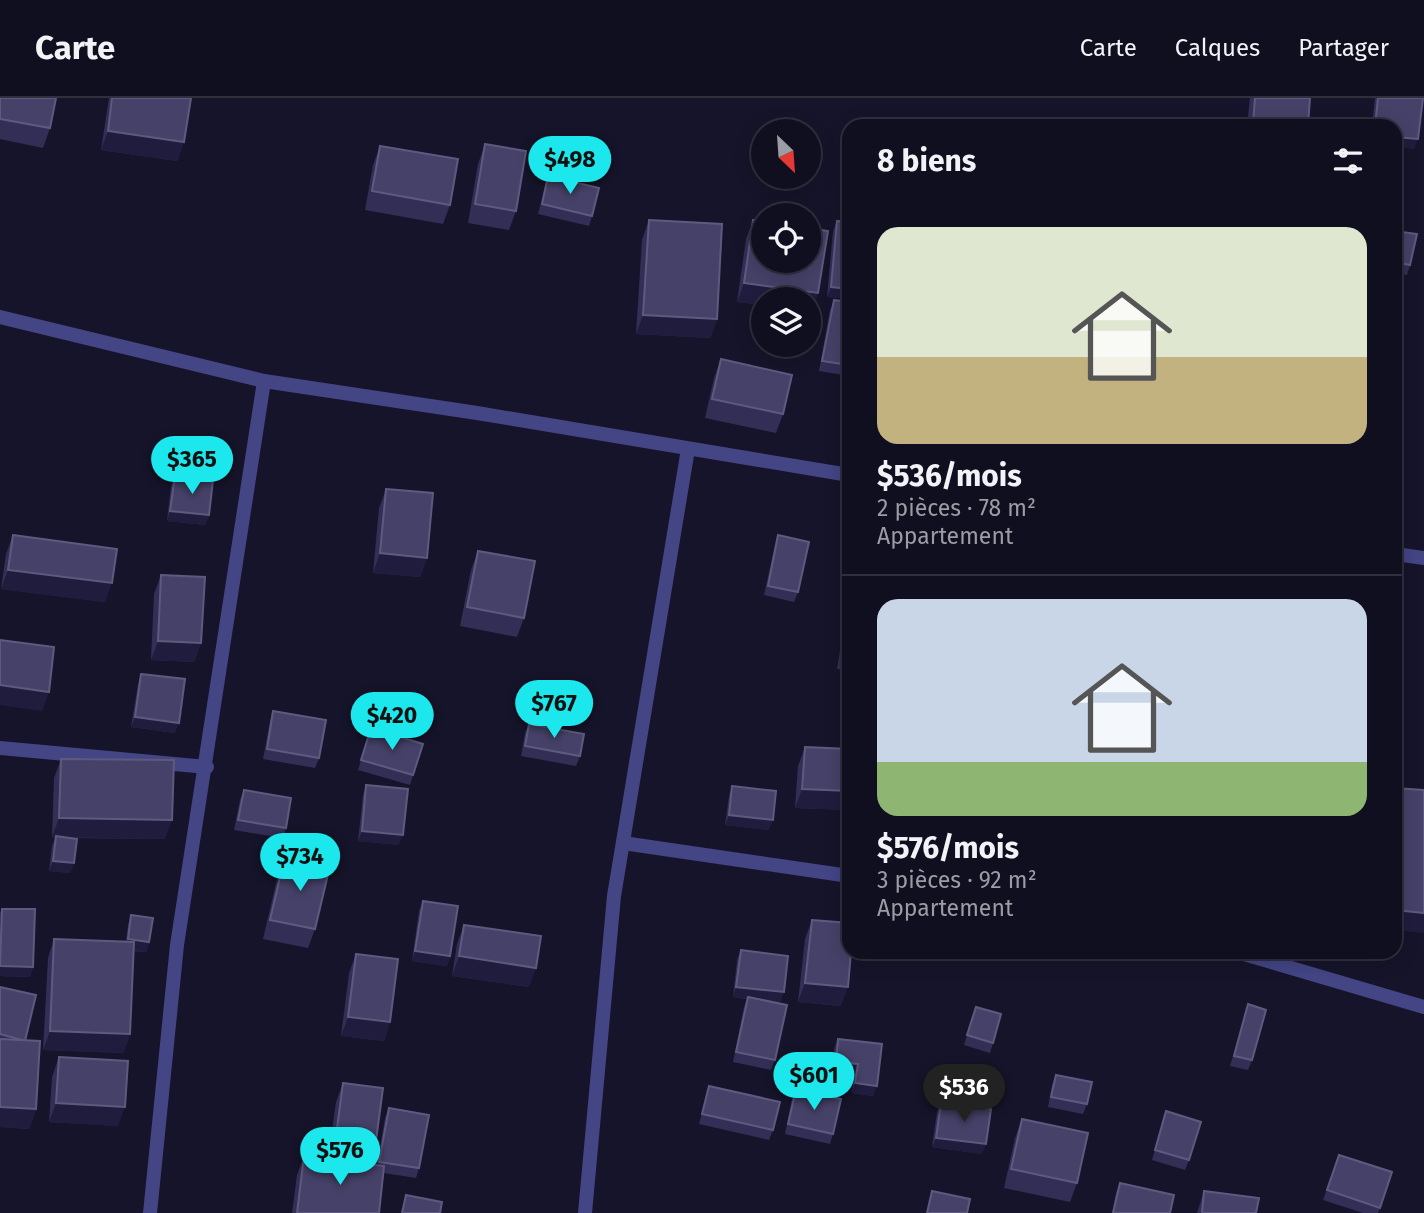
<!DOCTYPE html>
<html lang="fr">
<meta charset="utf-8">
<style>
body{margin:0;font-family:"Fira Sans",sans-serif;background:#191829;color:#f1f3f6;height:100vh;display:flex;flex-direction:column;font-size:26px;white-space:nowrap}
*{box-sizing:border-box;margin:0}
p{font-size:23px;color:#9c9ca5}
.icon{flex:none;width:38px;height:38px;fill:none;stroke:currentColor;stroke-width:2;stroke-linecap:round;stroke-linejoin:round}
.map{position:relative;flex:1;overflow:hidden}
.panel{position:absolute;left:842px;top:21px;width:560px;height:840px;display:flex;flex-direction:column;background:#100f20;border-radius:21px;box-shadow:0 4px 18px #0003,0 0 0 2px #302f3e}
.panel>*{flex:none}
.needle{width:46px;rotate:155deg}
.controls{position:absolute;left:751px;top:21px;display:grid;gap:14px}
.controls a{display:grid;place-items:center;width:70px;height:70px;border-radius:50%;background:#100f20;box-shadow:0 4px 18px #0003,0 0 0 2px #302f3e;font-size:35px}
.price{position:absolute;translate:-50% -60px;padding:0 16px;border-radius:24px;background:#1ce7ec;color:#111;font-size:23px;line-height:46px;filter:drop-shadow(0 2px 4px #0008)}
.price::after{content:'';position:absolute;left:50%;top:42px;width:21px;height:16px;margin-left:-10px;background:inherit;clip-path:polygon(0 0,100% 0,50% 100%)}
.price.on{background:#222;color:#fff}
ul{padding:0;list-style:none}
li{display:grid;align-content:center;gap:14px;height:371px;padding:0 35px}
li+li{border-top:2px solid #302f3e}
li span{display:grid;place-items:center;height:217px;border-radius:21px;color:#555}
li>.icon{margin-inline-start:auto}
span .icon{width:126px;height:126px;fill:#fffc;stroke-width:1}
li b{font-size:30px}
h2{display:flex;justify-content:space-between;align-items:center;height:84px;padding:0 35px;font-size:30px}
header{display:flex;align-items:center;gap:42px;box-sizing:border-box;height:98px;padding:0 35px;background:#100f20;border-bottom:2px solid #302f3e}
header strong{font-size:33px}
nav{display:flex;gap:38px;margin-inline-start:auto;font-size:24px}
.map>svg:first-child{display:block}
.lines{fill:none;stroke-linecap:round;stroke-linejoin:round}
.minor{stroke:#434585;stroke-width:14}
.wall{fill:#332e56}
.shaded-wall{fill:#201c3d}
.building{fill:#464168;stroke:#5e5a7f;stroke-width:2}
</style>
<header>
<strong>Carte</strong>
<nav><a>Carte</a><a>Calques</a><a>Partager</a></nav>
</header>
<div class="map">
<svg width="1424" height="1115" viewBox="0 0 1424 1115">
<rect width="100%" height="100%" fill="#16142a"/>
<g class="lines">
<!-- minor -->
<g class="minor">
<path d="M0,219L264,283L477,315L849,377"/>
<path d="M1395,456L1424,460"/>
<path d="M0,650L207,669"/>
<path d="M623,745L849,778"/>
<path d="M1237,854L1424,909"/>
<path d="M150,1115L177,847L264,283"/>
<path d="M585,1115L614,798L688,351"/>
</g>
</g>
<!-- wall -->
<g class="wall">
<path d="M0,0L50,30L43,50L0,41Z"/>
<path d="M109,0H191L184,44L177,63L101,52Z"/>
<path d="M1250,0H1310L1308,28H1247Z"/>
<path d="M1375,0H1423L1414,51L1395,28H1372Z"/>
<path d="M485,46L516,113L509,132L468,125L478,66Z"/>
<path d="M380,48L450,107L443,126L365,112L373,67Z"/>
<path d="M548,78L592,118L589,128L538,116Z"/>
<path d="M649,122L717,221L710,240L636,236L642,142Z"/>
<path d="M753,122L763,123V163H808V130L828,133L818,195L811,214H808V201H763V207L737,204L746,141Z"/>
<path d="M837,123L849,124V201L827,199L833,133Z"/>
<path d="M1395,133L1410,167L1407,177L1395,175Z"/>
<path d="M834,202L849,204V278L819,273L830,212Z"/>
<path d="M721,261L783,316L776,335L705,320L714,280Z"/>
<path d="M175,378L209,417L205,427L167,423L171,388Z"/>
<path d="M386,391L427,460L420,479L373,475L379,410Z"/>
<path d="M13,437L105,504L1,491L6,456Z"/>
<path d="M778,437L798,494L794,504L764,497L775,447Z"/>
<path d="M478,453L524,520L517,539L460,528L471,472Z"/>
<path d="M161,477L201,545L194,564L151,562L154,496Z"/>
<path d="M849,512V572L837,571L845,522Z"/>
<path d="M141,576L175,635L131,629L138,586Z"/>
<path d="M273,613L319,660L315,670L263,661L270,623Z"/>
<path d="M529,626L580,658L576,668L521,658L525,635Z"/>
<path d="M371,630L413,677L410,687L358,672Z"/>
<path d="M805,649L849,651V712L795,710L798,668Z"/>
<path d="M61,661L165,741L66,740L74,765L70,775L49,773L52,748L55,740L52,739L54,680Z"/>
<path d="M366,687L399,747L358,743L363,697Z"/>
<path d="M732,688L769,732L725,727L729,698Z"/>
<path d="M244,692L286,730L282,740L234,732L240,702Z"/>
<path d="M285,758L315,831L308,850L263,841L278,777Z"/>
<path d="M423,803L450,858L447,868L412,863L419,813Z"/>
<path d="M2,811L33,869L30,879L0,878V815Z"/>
<path d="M131,817L149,844L146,854L133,853L130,936L123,955L43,952L48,860L54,841L126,844L128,827Z"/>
<path d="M812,822L841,908L798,904L805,841Z"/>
<path d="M464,827L529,889L452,878L457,846Z"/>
<path d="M741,852L781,904L765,903L775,962L771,972L733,964L744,909L747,901L733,899L737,862Z"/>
<path d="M356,856L390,924L384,943L341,938L349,875Z"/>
<path d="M0,889L25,942L36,1011L29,1031L0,1029Z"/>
<path d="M1248,906L1252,962L1248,972L1230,968Z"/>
<path d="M976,909L993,945L990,955L964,947Z"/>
<path d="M838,941L882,946L873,998L852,995L854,976L832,974L834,951Z"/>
<path d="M59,959L118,1028L49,1024L52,979Z"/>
<path d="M1056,977L1087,1006L1083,1016L1048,1009L1052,987Z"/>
<path d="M343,985L371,1066L377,1067L385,1020L389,1010L419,1070L416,1080L384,1075L379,1115H292L297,1077L304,1058L328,1061L336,1004Z"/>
<path d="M709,988L773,1032L769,1042L699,1026Z"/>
<path d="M796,991L833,1036L830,1046L785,1036L792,1001Z"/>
<path d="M941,1005L982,1056L932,1049L937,1014Z"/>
<path d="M1166,1013L1189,1062L1185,1072L1152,1062Z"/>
<path d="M1022,1021L1077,1085L1070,1104L1004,1090L1015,1040Z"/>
<path d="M1339,1057L1392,1074L1378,1115H1363L1323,1102Z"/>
<path d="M1120,1085L1170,1115H1112L1116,1095Z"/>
<path d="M1204,1093L1256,1115H1197Z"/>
</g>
<!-- shaded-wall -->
<g class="shaded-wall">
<path d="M1253,26L1287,28H1252Z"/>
<path d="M108,33L184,44L177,63L101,52Z"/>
<path d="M1395,39L1418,41L1414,51L1395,49Z"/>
<path d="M744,185L818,195L811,214H808V201H763V207L737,204Z"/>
<path d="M831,189L849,191V201L827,199Z"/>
<path d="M643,217L717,221L710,240L636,236Z"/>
<path d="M170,413L209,417L205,427L167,423Z"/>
<path d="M380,455L427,460L420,479L373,475Z"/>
<path d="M8,472L112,485L105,504L1,491Z"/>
<path d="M158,543L201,545L194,564L151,562Z"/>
<path d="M0,587L49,594L42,613L0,607Z"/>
<path d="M135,619L179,625L175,635L131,629Z"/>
<path d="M802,691L849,693V712L795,710Z"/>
<path d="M729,717L773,722L769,732L725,727Z"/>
<path d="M59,720L172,722L165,741L52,739Z"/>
<path d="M362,733L403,737L399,747L358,743Z"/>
<path d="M53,763L74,765L70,775L49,773Z"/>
<path d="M1395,812L1424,815V835L1395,832Z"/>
<path d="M128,841L149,844L146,854L125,851Z"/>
<path d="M415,853L450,858L447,868L412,863Z"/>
<path d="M459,858L536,870L529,889L452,878Z"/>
<path d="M0,868L33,869L30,879L0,878Z"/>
<path d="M805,885L848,889L841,908L798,904Z"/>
<path d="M736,889L784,894L781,904L733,899Z"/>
<path d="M348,919L390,924L384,943L341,938Z"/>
<path d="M50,933L130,936L123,955L43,952Z"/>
<path d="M836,964L858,966L854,976L832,974Z"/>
<path d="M855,985L877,988L873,998L852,995Z"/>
<path d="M56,1005L125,1009L118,1028L49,1024Z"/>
<path d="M0,1009L36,1011L29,1031L0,1029Z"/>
<path d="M936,1040L986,1046L982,1056L932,1049Z"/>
<path d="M334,1053L374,1058L367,1077L327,1072Z"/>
</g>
<!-- building -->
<g class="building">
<path d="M0,0H56L50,30L0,21Z"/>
<path d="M112,0H191L184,44L108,33Z"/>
<path d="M1255,0H1310L1308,28L1253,26Z"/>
<path d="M1378,0H1423L1418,41L1395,39V28H1375Z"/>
<path d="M485,46L526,53L516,113L475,106Z"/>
<path d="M380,48L458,61L450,107L372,93Z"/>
<path d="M548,78L599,90L592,118L542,106Z"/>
<path d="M649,122L722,126L717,221L643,217Z"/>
<path d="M753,122L763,123V163H808V130L828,133L818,195L744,185Z"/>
<path d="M837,123L849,124V191L831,189Z"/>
<path d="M1395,133L1417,136L1410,167L1395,164Z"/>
<path d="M834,202L849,204V267L822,263Z"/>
<path d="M721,261L792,277L783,316L712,301Z"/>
<path d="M175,378L213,382L209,417L170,413Z"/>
<path d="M386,391L433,395L427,460L380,455Z"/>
<path d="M13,437L117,451L112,485L8,472Z"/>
<path d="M778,437L809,444L798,494L768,488Z"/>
<path d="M478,453L535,463L524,520L467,509Z"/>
<path d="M161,477L205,479L201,545L158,543Z"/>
<path d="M848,512H849V562L841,561Z"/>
<path d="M0,542L54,549L49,594L0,587Z"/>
<path d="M141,576L185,581L179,625L135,619Z"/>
<path d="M273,613L326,622L319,660L267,651Z"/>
<path d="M529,626L584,636L580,658L525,648Z"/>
<path d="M371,630L423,646L413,677L361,662Z"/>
<path d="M805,649L849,651V693L802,691Z"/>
<path d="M61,661L174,662L172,722L59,720Z"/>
<path d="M366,687L408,691L403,737L362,733Z"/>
<path d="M732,688L776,693L773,722L729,717Z"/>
<path d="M1395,690L1424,692V815L1395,812Z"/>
<path d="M244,692L291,700L286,730L238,722Z"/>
<path d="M56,738L77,741L74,765L53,763Z"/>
<path d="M285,758L330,768L315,831L270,822Z"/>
<path d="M423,803L458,808L450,858L415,853Z"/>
<path d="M2,811H35L33,869L0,868Z"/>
<path d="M131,817L153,820L149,844L128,841Z"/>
<path d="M812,822L849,825V854H851L848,889L805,885Z"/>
<path d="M464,827L541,838L536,870L459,858Z"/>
<path d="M54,841L134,844L130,936L50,933Z"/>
<path d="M741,852L788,858L784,894L736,889Z"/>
<path d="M356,856L398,861L390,924L348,919Z"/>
<path d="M0,889L36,897L25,943L0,936Z"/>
<path d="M748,899L787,907L775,962L736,954Z"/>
<path d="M1248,906L1266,912L1252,962L1234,958Z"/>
<path d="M976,909L1001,916L993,945L967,937Z"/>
<path d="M0,941L40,943L36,1011L0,1009Z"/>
<path d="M838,941L882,946L877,988L855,985L858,966L836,964Z"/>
<path d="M59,959L128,963L125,1009L56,1005Z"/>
<path d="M1056,977L1092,984L1087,1006L1051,999Z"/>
<path d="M343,985L383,990L374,1058L334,1053Z"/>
<path d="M709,988L780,1004L773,1032L702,1016Z"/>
<path d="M796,991L841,1001L833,1036L788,1026Z"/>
<path d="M941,1005L991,1011L986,1046L936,1040Z"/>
<path d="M389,1010L429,1017L419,1070L379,1064Z"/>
<path d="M1166,1013L1201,1024L1189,1062L1155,1052Z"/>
<path d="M1022,1021L1088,1035L1077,1085L1011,1071Z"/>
<path d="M1339,1057L1392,1074L1380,1110L1327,1092Z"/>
<path d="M304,1058L384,1068L379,1115H297Z"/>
<path d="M1120,1085L1174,1097L1170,1115H1113Z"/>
<path d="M932,1093L970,1101L967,1115H927Z"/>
<path d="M1204,1093L1259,1100L1256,1115H1202Z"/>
<path d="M406,1097L442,1104L440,1115H402Z"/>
</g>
</svg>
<div class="controls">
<a><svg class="needle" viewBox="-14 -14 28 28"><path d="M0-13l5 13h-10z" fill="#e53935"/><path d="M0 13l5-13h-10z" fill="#9c9ca5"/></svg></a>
<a><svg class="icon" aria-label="locate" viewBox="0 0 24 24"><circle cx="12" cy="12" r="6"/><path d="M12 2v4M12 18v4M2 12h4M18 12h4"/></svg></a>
<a><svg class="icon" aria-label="layers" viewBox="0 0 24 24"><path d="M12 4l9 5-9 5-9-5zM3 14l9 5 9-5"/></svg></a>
</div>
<b class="price" style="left:570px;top:98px">$498</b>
<b class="price" style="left:192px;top:398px">$365</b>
<b class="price" style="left:554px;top:642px">$767</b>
<b class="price" style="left:392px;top:654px">$420</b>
<b class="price" style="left:300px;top:795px">$734</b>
<b class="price" style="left:814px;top:1014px">$601</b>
<b class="price on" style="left:964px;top:1026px">$536</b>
<b class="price" style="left:340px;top:1089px">$576</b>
<section class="panel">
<h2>8 biens<svg class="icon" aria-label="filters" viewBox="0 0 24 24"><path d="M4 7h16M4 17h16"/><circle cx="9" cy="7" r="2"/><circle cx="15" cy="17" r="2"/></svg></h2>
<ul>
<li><span style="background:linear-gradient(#dfe7d0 60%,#c2b280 0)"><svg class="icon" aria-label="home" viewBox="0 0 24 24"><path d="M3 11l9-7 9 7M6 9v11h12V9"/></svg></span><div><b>$536/mois</b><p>2 pièces · 78 m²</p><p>Appartement</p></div></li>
<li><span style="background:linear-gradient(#c9d6e8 75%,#8fb573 0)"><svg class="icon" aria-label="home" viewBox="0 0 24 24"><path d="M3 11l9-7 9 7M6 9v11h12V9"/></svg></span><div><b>$576/mois</b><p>3 pièces · 92 m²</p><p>Appartement</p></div></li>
</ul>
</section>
</div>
